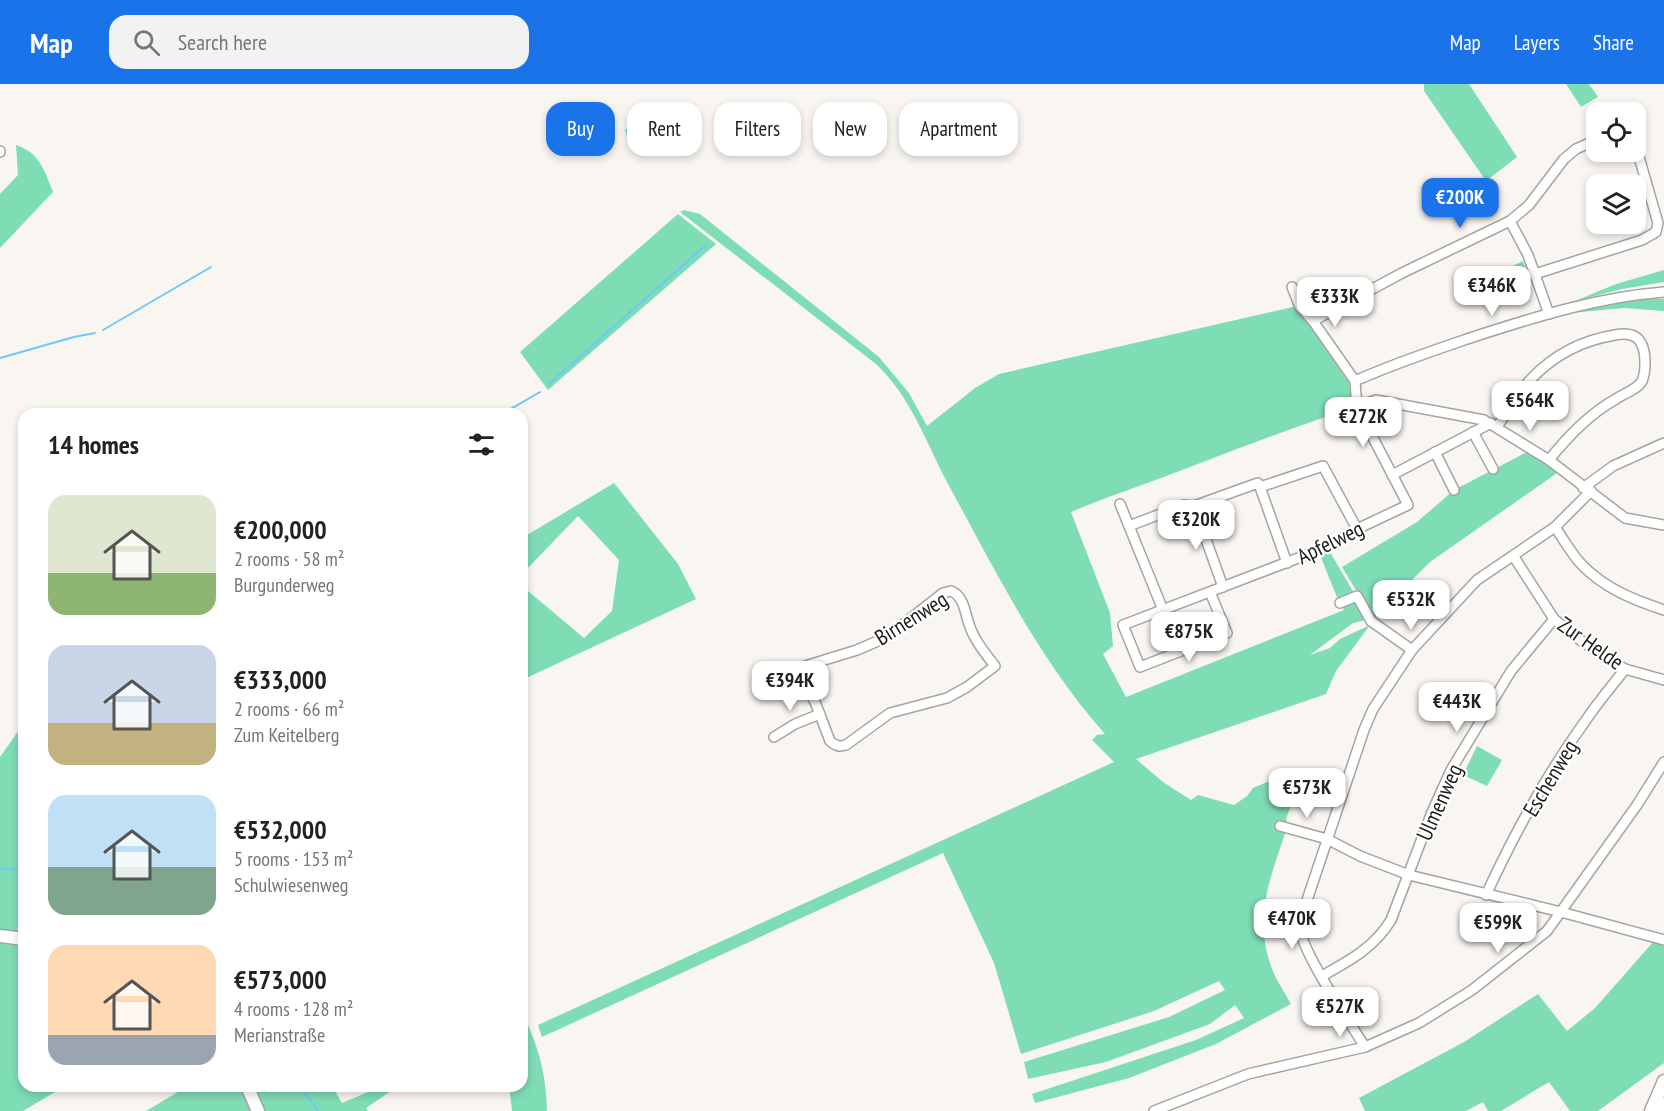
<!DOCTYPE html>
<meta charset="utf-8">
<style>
body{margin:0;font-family:"PT Sans Narrow",sans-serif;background:#f2f2f2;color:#222;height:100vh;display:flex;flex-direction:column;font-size:22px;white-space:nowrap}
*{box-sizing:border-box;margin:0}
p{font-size:20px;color:#767676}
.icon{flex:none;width:33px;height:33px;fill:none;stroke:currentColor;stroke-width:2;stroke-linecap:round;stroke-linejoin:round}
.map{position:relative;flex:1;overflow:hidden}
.panel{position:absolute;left:18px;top:324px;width:510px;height:684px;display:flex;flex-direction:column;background:#fff;border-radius:18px;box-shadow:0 3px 9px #0003}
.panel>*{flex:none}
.top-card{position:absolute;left:546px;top:18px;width:570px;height:54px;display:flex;gap:12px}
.tools{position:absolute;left:1586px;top:18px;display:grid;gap:12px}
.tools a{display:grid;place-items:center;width:60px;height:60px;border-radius:12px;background:#fff;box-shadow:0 3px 9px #0003;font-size:30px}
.price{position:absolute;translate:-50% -51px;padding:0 14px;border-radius:12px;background:#fff;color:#222;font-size:20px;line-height:39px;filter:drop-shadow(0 2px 3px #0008)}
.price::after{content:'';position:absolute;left:50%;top:36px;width:18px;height:14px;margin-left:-9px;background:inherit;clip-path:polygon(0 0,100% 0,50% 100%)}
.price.on{background:#1a73e8;color:#fff}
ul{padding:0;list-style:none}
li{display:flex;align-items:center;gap:18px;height:150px;padding:0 30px}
li span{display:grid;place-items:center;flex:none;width:168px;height:120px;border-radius:18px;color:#555}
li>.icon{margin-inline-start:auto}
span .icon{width:72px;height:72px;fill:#fffc;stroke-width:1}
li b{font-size:26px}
h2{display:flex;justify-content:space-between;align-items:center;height:72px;padding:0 30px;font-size:26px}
.chip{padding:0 21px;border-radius:18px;background:#fff;box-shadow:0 3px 9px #0003;font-size:21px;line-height:54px}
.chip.on{background:#1a73e8;color:#fff}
header{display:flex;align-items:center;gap:36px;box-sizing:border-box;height:84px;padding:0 30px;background:#1a73e8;color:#fff}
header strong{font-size:28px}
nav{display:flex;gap:33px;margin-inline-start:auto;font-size:21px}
.search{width:420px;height:54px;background:#f2f2f2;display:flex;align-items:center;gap:15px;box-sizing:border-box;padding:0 21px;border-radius:18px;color:#767676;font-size:22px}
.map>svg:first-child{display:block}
.green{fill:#7eddb5}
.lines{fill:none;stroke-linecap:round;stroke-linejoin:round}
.stream{stroke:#71c6fa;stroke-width:2}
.minor-casing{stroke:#a6a4a0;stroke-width:12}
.major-casing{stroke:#a6a4a0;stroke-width:15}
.minor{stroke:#fff;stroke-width:9}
.major{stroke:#fff;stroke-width:12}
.labels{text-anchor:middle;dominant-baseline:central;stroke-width:4.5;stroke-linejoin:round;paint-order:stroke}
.street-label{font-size:22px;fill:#1d1c1b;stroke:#fff}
</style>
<header>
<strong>Map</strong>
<div class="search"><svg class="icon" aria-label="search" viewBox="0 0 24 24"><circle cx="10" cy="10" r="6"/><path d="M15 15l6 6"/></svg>Search here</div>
<nav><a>Map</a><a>Layers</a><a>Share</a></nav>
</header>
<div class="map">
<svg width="1664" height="1027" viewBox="0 0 1664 1027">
<rect width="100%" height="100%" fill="#f9f6f2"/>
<!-- green -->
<g class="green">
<path d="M1424,0H1469L1517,73L1486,97L1424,7Z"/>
<path d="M1566,0H1589L1598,13L1581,23Z"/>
<path d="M651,24L658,26L672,46C670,57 659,68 648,71C636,68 628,58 625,46Z"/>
<path d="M16,61C39,68 45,87 53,108L0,164V110L18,91Z"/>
<path d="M684,126L700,130L879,273L909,309L927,342L975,304L999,290L1297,222L1349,299L1352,324C1288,345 1225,370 1161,394C1131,405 1101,415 1071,428L1110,529L1113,562L1103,570L1126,613L1344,526L1342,521L1353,517L1358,522L1366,536L1353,539L1310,571L1330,564L1340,555L1370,541L1336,587L1326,610L1136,675L1163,698L1191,716L1198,711L1234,721L1247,712L1253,704L1296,686L1303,688L1286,735L1288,740C1273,789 1253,827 1270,879C1274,893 1284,907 1291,920L1216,960L1129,994L1035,1019L1032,1010L1196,956L1244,934L1235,921L1210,940L1106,978L1028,995L1024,978L1169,933L1225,906L1219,897L1154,927L1021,970L994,879L943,769L542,953L538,941L1114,678L1092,656L1097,651L1105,650C1039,576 995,486 948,400C926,358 911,313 876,280L680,128Z"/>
<path d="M678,130L716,160L548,306L520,268Z"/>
<path d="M1523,177L1528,191L1496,204L1491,193Z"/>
<path d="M1664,186V198L1622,205L1575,217L1616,200Z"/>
<path d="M1651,214L1664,215V227L1624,224L1559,230L1631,215Z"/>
<path d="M1531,366L1560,387L1430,478L1373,535L1342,483L1417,438L1454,406Z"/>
<path d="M614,399L678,480L696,515L522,596V502L584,554L612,527L619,476L578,432L522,490V454Z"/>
<path d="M1330,468L1354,509L1338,516L1320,471Z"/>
<path d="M24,639V848L0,846V673Z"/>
<path d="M1477,662L1502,676L1487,702L1463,691Z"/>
<path d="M0,856L24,860V1002H65L23,1027H0Z"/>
<path d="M1654,857L1664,860V979L1598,1027H1570L1549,998L1501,1027H1488L1483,1018L1466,1027H1365L1359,1014L1464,958L1538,910L1567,947L1595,924Z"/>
<path d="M523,930C539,964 546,989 547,1027H512L509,1002H522Z"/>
<path d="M188,1002H332L342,1019L382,1002H393L394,1005L366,1024L368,1027H146Z"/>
</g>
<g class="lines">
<!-- stream -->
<g class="stream">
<path d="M103,246L211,183"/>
<path d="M0,274L74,253L95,249"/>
<path d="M549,300L706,161"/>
<path d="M502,330L540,308"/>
<path d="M0,784L24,787"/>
<path d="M300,1002L318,1027"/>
</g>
<defs>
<g id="minor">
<path d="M0,68V67"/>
<path d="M1510,137L1529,121L1564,75L1576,65L1596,56"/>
<path d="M1535,190L1642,156L1656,148L1658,139L1635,59"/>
<path d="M1292,203L1300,223L1313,237L1355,297"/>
<path d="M1313,237L1402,189L1510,137L1528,171L1549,230"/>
<path d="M1355,297C1395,279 1435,266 1476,252C1538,232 1599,213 1664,208"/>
<path d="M1357,323L1376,316L1484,336L1549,376L1625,434L1664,441"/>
<path d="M1497,343C1508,327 1518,309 1531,295C1554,271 1583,256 1615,251C1625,249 1637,249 1642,261C1646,270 1646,288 1642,297C1638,305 1623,310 1616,315C1589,330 1568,352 1549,376"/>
<path d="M1473,348L1493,385"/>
<path d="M1435,368L1454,406"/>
<path d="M1392,391L1491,339"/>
<path d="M1260,403L1287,479"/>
<path d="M1583,404L1613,382L1664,359"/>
<path d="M1120,420L1129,442"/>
<path d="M1194,422L1223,503"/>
<path d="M1555,443C1564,456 1572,471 1583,482C1606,505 1634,516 1664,526"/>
<path d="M1514,473L1554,535L1584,559L1625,585L1664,596"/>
<path d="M951,507C964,512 965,529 969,540C974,556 985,569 995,582L967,603L947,614L890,629L846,661C839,663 836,662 830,657L815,618L801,593L802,587L805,582L857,566L887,553L943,509Z"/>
<path d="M1210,508L1227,549L1140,583L1123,541L1327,463L1357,445L1408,421L1357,323L1355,297"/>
<path d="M1340,519L1357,512L1371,537L1412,566"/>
<path d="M1163,526L1129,442L1184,421L1194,422L1258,399L1260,403L1323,382L1357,445"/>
<path d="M774,653L795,640L820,630"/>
<path d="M1280,742L1327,755L1360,772L1409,791L1561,828L1664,856"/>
<path d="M1486,811C1514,750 1547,690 1586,636C1598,618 1612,602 1625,585"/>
<path d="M1322,892C1349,877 1375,863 1391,836L1432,728L1451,686L1511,587L1554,535"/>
<path d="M1365,963C1349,937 1300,866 1299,840L1364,646L1373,625L1412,566L1477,496L1555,443L1591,407"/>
<path d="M1154,1027L1248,990L1365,963L1419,939L1472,906L1547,847L1637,721L1664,678"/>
</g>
<g id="major">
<path d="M0,852L24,855"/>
<path d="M247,1002L258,1027"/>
<path d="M1651,1027L1664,997"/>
<path d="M1661,1027L1664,1020"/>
</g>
</defs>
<!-- minor casing -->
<use href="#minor" class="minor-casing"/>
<!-- major casing -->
<use href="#major" class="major-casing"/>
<!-- minor -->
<use href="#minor" class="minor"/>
<!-- major -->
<use href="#major" class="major"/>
</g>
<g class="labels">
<!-- street labels -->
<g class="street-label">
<text transform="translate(1330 458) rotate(-26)">Apfelweg</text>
<text transform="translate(911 534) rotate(-32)">Birnenweg</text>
<text transform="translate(1591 559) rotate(35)">Zur Helde</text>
<text transform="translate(1550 694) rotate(-59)">Eschenweg</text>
<text transform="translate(1439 718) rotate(-66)">Ulmenweg</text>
</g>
</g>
</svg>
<div class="tools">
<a><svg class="icon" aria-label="locate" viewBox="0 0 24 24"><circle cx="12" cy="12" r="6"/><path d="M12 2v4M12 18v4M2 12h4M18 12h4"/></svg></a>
<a><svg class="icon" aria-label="layers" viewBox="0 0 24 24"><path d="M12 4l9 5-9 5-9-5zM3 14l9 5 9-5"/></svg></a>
</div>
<b class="price on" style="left:1460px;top:145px">€200K</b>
<b class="price" style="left:1492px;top:233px">€346K</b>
<b class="price" style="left:1335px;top:244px">€333K</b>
<b class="price" style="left:1530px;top:348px">€564K</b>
<b class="price" style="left:1363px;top:364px">€272K</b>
<b class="price" style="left:1196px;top:467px">€320K</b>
<b class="price" style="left:1411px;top:547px">€532K</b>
<b class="price" style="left:1189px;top:579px">€875K</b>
<b class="price" style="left:790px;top:628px">€394K</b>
<b class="price" style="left:1457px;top:649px">€443K</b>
<b class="price" style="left:1307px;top:735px">€573K</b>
<b class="price" style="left:1292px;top:866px">€470K</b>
<b class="price" style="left:1498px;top:870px">€599K</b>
<b class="price" style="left:1340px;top:954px">€527K</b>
<div class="top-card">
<a class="chip on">Buy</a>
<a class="chip">Rent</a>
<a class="chip">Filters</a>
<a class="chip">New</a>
<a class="chip">Apartment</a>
</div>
<section class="panel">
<h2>14 homes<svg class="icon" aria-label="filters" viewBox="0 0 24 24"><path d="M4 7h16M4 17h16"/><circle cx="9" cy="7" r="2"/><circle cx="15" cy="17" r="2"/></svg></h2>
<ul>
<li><span style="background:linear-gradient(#dfe7d0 65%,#8fb573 0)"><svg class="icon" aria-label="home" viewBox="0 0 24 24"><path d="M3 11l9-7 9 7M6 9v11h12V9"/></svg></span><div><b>€200,000</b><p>2 rooms · 58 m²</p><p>Burgunderweg</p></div></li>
<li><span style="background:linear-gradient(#c9d6e8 65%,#c2b280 0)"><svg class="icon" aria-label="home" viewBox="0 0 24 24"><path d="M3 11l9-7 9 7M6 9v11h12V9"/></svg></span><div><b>€333,000</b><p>2 rooms · 66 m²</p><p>Zum Keitelberg</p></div></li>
<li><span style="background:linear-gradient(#bfe0f5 60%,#7fa58c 0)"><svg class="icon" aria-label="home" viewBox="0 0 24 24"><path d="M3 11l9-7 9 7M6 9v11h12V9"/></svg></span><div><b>€532,000</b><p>5 rooms · 153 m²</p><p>Schulwiesenweg</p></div></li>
<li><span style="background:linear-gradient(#ffd9b3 75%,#9aa5b1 0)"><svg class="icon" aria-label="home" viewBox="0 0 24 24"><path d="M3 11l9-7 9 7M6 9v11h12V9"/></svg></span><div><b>€573,000</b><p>4 rooms · 128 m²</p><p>Merianstraße</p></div></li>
</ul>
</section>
</div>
